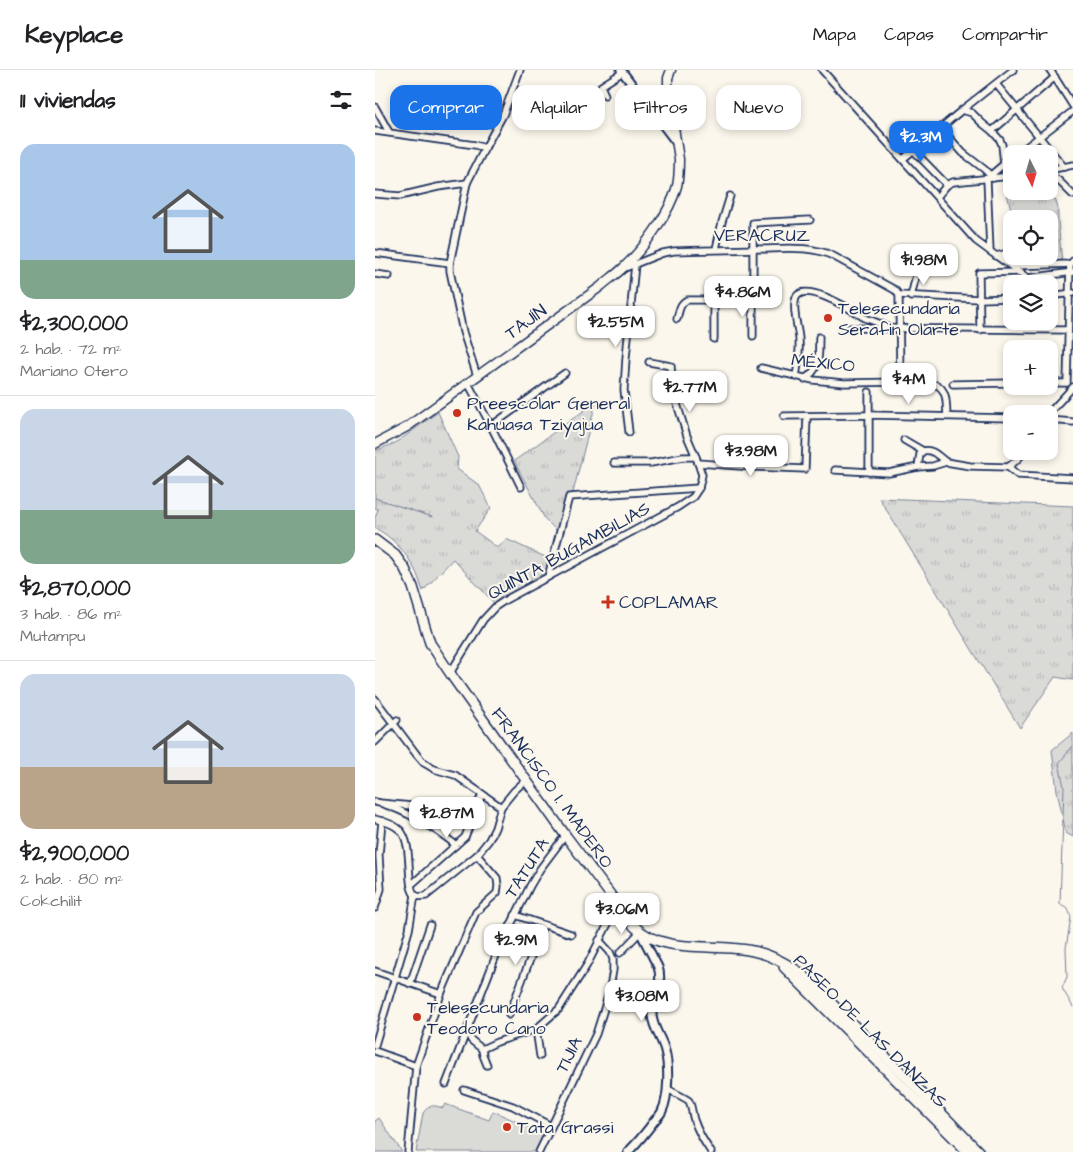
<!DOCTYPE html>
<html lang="es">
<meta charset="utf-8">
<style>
body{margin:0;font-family:"Architects Daughter",sans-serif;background:#f6f6f6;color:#202124;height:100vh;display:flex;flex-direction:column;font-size:19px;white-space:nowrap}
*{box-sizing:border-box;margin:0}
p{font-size:16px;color:#757577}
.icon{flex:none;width:28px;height:28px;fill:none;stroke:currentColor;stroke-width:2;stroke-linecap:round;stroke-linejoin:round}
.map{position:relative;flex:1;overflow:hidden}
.sheet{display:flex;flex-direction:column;background:#fff;width:375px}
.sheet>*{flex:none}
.guide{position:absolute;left:15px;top:15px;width:475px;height:45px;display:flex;gap:10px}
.needle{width:32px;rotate:175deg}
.tools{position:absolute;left:628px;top:75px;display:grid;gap:10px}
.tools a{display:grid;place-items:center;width:55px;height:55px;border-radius:10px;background:#fff;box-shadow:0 2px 8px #0003;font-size:25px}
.price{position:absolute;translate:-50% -42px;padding:0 11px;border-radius:10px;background:#fff;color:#222;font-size:16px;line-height:32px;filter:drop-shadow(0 1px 2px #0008)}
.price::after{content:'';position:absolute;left:50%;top:30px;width:15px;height:11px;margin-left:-8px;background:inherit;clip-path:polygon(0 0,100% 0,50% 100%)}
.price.current{background:#1a73e8;color:#fff}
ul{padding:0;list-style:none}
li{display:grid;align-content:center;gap:10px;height:265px;padding:0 20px}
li+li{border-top:1px solid #e0e0e0}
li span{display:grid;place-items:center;height:155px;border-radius:15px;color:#555}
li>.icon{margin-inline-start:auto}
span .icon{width:90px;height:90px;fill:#fffc;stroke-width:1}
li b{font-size:21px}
h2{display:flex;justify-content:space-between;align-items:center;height:60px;padding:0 20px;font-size:21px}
.chip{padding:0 18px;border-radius:15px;background:#fff;box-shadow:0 2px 8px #0003;font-size:18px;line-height:45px}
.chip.current{background:#1a73e8;color:#fff}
header{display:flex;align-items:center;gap:30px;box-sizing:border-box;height:70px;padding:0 25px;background:#fff;border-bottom:1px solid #e0e0e0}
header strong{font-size:24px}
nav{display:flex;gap:28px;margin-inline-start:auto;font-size:18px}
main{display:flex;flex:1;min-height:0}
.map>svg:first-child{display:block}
.grass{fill:url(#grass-tufts);stroke:#7a849a}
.pitch{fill:#dadad7;stroke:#7a849a}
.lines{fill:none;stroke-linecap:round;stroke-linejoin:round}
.stream{stroke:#747e96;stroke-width:1}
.minor-casing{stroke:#1b2f5e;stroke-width:9}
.tertiary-casing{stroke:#1b2f5e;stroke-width:11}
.secondary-casing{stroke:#1b2f5e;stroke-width:11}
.primary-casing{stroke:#1b2f5e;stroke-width:12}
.minor{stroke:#fbf7ec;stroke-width:5.5}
.tertiary{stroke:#fbf7ec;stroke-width:7}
.secondary{stroke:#fbf7ec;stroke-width:8}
.primary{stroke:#fbf7ec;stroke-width:9}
.poi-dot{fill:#c8321e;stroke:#fbf7ec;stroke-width:2}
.labels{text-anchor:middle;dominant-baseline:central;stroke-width:4;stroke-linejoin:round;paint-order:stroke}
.street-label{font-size:18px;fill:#1b2f5e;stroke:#fbf7ec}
.poi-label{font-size:18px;fill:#1b2f5e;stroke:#fbf7ec;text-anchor:start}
</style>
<header>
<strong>Keyplace</strong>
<nav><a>Mapa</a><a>Capas</a><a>Compartir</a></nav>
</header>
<main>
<section class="sheet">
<h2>11 viviendas<svg class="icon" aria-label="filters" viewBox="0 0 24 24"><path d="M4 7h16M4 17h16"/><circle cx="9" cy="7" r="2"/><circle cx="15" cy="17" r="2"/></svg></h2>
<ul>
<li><span style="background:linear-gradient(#a9c7e8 75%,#7fa58c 0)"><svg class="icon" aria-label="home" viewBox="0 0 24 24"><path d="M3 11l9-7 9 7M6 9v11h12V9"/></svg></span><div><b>$2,300,000</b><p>2 hab. · 72 m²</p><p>Mariano Otero</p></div></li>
<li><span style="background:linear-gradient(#c9d6e8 65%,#7fa58c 0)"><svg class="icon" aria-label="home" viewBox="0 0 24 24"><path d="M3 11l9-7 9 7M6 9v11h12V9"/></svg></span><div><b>$2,870,000</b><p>3 hab. · 86 m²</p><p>Mutampu</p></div></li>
<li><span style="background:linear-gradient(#c9d6e8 60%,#b9a48a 0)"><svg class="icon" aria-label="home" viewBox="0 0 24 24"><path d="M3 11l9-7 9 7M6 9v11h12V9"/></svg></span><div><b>$2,900,000</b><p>2 hab. · 80 m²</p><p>Cokchilit</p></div></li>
</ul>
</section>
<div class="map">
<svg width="698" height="1082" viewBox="0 0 698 1082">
<defs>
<pattern id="grass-tufts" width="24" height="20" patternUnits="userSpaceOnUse" patternTransform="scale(1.25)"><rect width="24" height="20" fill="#dadad7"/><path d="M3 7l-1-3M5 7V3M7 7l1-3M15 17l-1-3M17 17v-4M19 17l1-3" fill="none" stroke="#babbbb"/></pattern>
</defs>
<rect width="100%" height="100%" fill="#fbf7ec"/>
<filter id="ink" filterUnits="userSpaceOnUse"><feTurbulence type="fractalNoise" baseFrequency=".02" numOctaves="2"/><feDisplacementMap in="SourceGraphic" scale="10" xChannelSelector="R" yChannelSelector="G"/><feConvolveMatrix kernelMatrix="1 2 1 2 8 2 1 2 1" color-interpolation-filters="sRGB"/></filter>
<g filter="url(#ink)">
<!-- grass -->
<g class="grass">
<path d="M656,121H669L673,123L681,131L683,139V151L687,193H644L629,188L636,184V186H674V149H646L641,142L636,140L632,124Z"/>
<path d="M221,332L187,466L170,449L139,391Z"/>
<path d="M63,342L83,387L82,399L104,415L116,438L100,461L123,478L131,469L179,491L176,499L119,533L78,489L48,521C45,513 43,505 39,498C31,482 16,466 0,458V448L3,439L0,438V381L20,373L36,362Z"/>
<path d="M504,428L698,436V610L680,607L645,658Z"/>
<path d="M698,663V767L691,763L682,721L677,680Z"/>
</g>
<!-- pitch -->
<g class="pitch">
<path d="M70,1034L114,1050L118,1041L169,1064L161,1082H41L48,1043L54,1036H61L68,1038Z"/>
<path d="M4,1048L27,1082H0V1051Z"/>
</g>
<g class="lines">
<!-- stream -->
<g class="stream">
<path d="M0,428L57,447"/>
<path d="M698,676L684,693L689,717L685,834L693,838L696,847L691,878L692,907L687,918L698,937"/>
</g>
<defs>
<g id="minor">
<path d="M447,0L601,171C621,186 641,200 662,214"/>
<path d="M675,0L698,36"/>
<path d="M621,14L689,97"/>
<path d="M230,25L226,16L248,2"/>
<path d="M0,37L14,62"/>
<path d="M587,40L597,43L607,53L617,61L625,70L627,75L629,94"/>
<path d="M566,58L588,83L609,99L618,108"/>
<path d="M0,61L100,75L110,78"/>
<path d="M617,61L680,7"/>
<path d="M538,80L572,115"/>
<path d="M642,84L698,41"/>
<path d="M528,89L587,40L638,0"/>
<path d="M674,100L698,95"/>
<path d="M616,105L636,88"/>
<path d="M674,105L683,110L698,125"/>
<path d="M612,109L615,181"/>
<path d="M0,124L25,126L63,117L92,113"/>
<path d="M562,127L572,115L578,112L636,106"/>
<path d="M341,179L347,152L355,126"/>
<path d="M0,183L75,193"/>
<path d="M621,186L636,182"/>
<path d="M639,196L695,194L698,191"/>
<path d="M250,198L288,183L299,181C326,180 353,180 381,179C407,179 435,175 458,186L520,220L524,225L605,229L636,228"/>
<path d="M0,204L14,206"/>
<path d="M653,208L698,202"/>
<path d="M524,225L525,312"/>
<path d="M674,226L698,223"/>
<path d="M536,227L542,201"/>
<path d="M302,249C304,242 304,234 312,230H378"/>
<path d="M467,258L692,260"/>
<path d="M605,260L604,203L646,202"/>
<path d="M378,266V153L435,150"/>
<path d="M339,269V230"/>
<path d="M386,298L438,310L469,313L525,312L562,315C573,321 571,335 572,346"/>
<path d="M102,306L88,262L75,201V193L92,113L110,78L128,45L145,0"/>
<path d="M421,307C423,295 425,282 424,269C423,257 418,243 420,231C424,206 480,242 490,248C497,251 505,253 512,257"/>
<path d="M429,309C447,299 443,286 444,267"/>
<path d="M93,313L116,356L146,417"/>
<path d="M674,313H692L695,194"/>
<path d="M578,314L636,313"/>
<path d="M673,344L698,317"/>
<path d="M409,346L493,345L636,348"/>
<path d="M674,350L698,352"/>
<path d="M116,356L190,303"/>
<path d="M254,362L249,320L251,288L260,194"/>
<path d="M529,370L548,381C557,378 564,387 571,392"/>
<path d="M239,393H276L308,387H321"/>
<path d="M323,393L378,397L430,399L432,346"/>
<path d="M543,397L545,384L548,381"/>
<path d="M633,397L641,391L650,381"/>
<path d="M460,400L514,403L543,397L558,396L571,392L595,396L633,397L643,405L698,408"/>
<path d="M494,402V322"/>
<path d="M173,507L194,427L324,418"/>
<path d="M75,603L108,550L120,537L132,529L303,437L318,427L324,418L327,405L321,387L312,366L298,321L296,296L274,292"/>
<path d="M0,629L42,685L49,693L59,699L80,705L126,737"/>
<path d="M0,672L22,650"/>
<path d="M0,732L5,733L48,737L63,734"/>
<path d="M5,733C33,742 58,757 81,775"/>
<path d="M0,749C8,751 19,754 25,760C39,774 30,816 40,825C43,828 47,826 51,826L102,785L114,770L120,758L126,737L139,721L151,710"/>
<path d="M36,815L90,767L107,724"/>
<path d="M0,838L6,819L4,785L7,751"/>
<path d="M140,845L196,864"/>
<path d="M245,883L265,862"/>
<path d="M0,901L66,924"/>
<path d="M35,914L55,855"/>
<path d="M134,945L168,855"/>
<path d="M161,959L165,986"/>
<path d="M92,961L96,970L107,979"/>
<path d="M0,975L34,860L40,825"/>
<path d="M107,979L122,972L161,959L184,939L212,895L235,850L246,840"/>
<path d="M107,979L108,985L112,995"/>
<path d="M0,981L41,996"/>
<path d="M71,1014L122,883L155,816L165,799L186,771L191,766"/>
<path d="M293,1019C297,1022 311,1028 314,1031C317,1036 317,1045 319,1050C323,1062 329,1072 336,1082"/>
<path d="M89,1020L138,1036L176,1056"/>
<path d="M33,1082L41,996L66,924L101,842L122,823L123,816L122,808L102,785"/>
<path d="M164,1082L221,964L234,923L238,900V889L235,882L224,870"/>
</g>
<g id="tertiary">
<path d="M246,0L300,71"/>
<path d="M253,1082C263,1072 272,1061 280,1050C283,1047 286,1044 287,1041C294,1027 294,996 290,981C287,968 278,959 277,945C277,929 289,913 283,897L265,862"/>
</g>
<path id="secondary" d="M0,374L32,357L225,217C233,210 242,204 249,197C269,178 295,143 302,116C304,107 304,98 304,89L293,19V8L296,0"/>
<g id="primary">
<path d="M0,470L20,485L30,499L38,517L55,573L79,609L191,766L259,856C288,886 342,872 378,881C394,884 414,895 427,904L535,1011L604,1082"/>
<path d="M409,897L593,1082"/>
</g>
</defs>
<!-- minor casing -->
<use href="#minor" class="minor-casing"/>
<!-- tertiary casing -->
<use href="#tertiary" class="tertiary-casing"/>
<!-- secondary casing -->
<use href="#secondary" class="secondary-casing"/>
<!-- primary casing -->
<use href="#primary" class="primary-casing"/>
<!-- minor -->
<use href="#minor" class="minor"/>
<!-- tertiary -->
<use href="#tertiary" class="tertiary"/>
<!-- secondary -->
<use href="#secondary" class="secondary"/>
<!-- primary -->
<use href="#primary" class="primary"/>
</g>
</g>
<!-- markers -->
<g class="poi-dot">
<circle cx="453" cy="248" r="5"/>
<circle cx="82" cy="343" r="5"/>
<path d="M230.5 524.5h5v5h5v5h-5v5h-5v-5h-5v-5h5z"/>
<circle cx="42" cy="947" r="5"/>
<circle cx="132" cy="1057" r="5"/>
</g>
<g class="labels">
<!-- street labels -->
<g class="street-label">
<text x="387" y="165">VERACRUZ</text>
<text transform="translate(151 252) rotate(-36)">TAJÍN</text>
<text transform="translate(448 293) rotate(6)">MÉXICO</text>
<text transform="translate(194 481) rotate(-29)">QUINTA BUGAMBILIAS</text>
<text transform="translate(177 718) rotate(54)">FRANCISCO I. MADERO</text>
<text transform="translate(152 798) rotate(-58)">TATUTA</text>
<text transform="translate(495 961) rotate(45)">PASEO DE LAS DANZAS</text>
<text transform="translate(194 985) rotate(-64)">TIJIA</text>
</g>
<!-- poi labels -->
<g class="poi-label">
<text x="463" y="238">Telesecundaria<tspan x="463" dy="21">Serafin Olarte</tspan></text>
<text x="92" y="333">Preescolar General<tspan x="92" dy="21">Kahuasa Tziyajua</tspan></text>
<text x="244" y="532">COPLAMAR</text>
<text x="52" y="937">Telesecundaria<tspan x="52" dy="21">Teodoro Cano</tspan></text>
<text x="142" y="1057">Tata Grassi</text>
</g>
</g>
</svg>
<div class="tools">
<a><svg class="needle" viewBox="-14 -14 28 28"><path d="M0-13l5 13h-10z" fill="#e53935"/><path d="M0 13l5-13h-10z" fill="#757577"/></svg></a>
<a><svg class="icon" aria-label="locate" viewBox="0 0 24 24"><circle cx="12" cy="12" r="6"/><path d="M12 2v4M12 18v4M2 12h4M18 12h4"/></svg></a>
<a><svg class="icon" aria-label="layers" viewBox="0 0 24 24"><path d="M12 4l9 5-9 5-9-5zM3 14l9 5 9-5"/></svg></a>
<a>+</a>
<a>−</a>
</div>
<b class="price current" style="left:546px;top:93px">$2.3M</b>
<b class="price" style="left:549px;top:216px">$1.98M</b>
<b class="price" style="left:368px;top:248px">$4.86M</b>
<b class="price" style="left:241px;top:278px">$2.55M</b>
<b class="price" style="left:534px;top:335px">$4M</b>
<b class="price" style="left:315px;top:343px">$2.77M</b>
<b class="price" style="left:376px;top:407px">$3.98M</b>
<b class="price" style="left:72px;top:769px">$2.87M</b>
<b class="price" style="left:247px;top:865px">$3.06M</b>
<b class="price" style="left:141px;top:896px">$2.9M</b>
<b class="price" style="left:267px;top:952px">$3.08M</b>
<div class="guide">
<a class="chip current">Comprar</a>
<a class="chip">Alquilar</a>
<a class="chip">Filtros</a>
<a class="chip">Nuevo</a>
</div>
</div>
</main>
